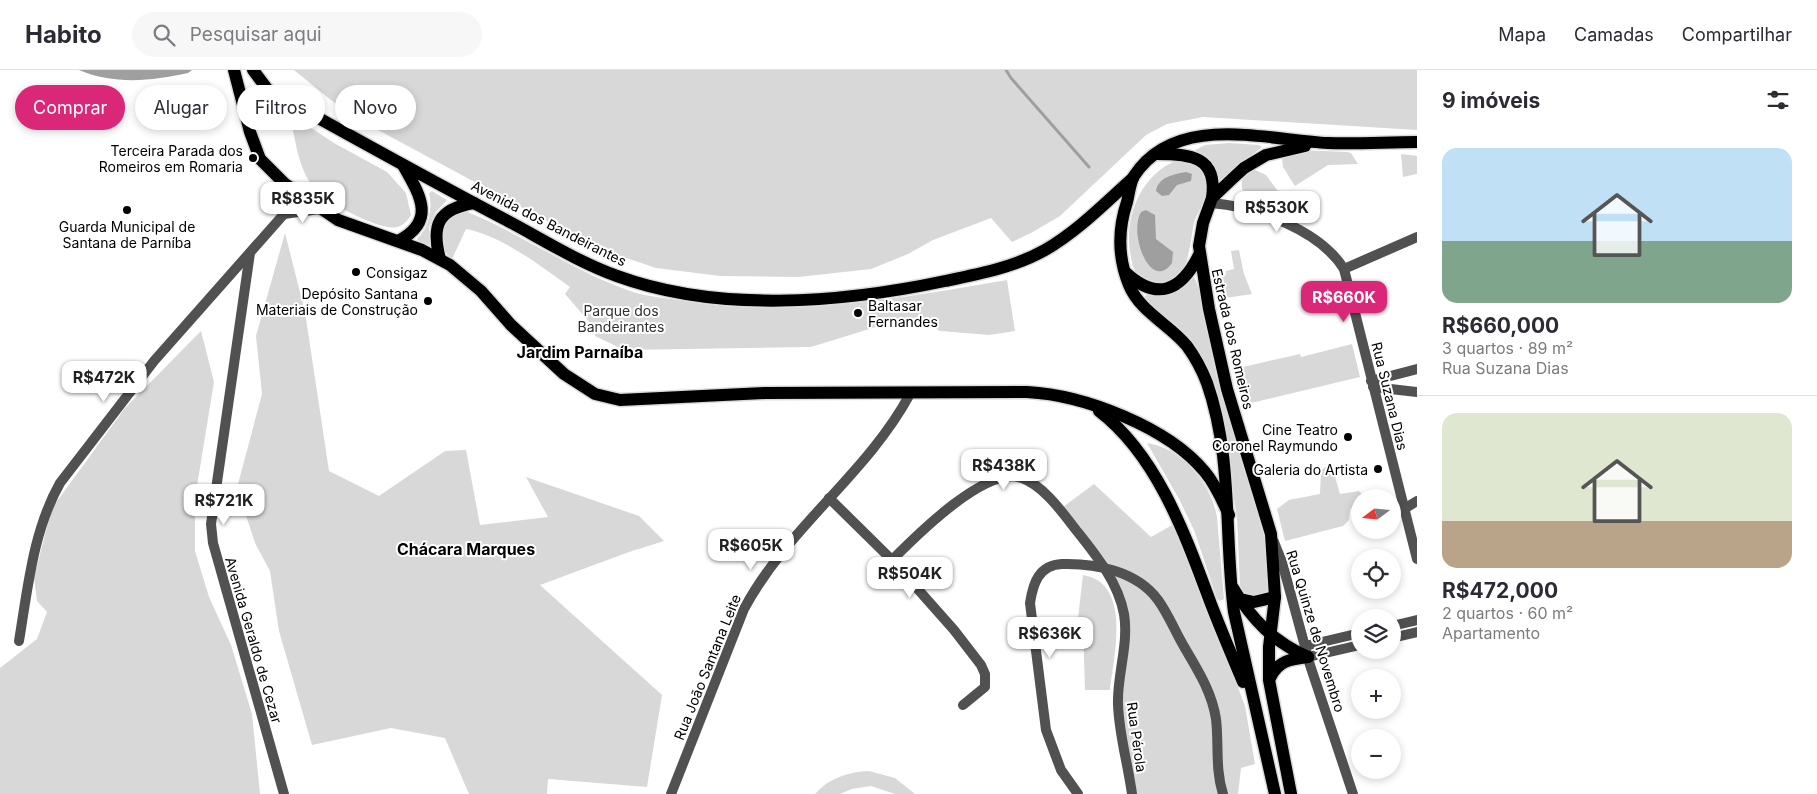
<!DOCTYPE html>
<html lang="pt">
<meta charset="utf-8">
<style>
body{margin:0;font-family:Inter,sans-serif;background:#f7f7f7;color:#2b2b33;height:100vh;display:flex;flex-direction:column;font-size:19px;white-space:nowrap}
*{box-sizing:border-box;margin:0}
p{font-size:16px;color:#7c7c81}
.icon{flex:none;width:28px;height:28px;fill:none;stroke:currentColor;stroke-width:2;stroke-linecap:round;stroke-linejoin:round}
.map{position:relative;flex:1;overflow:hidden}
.side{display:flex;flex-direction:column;background:#fff;width:400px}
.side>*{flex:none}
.hud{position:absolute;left:15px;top:15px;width:475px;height:45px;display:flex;gap:10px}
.needle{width:32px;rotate:254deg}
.tools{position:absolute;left:1351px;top:419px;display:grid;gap:10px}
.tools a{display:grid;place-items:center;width:50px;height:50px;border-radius:50%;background:#fff;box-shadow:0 2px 8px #0003;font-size:25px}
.price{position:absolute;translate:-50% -42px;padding:0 11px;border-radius:10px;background:#fff;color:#222;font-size:16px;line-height:32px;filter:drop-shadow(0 1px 2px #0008)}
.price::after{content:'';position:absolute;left:50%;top:30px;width:15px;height:11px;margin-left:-8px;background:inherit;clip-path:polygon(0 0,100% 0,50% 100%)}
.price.active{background:#db2777;color:#fff}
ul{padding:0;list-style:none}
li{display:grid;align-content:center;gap:10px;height:265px;padding:0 25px}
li+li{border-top:1px solid #e1e1e2}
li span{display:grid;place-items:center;height:155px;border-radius:15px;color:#555}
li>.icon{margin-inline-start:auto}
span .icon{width:90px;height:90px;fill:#fffc;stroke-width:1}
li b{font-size:21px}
h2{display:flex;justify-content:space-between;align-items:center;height:60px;padding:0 25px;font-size:21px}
.tag{padding:0 18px;border-radius:22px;background:#fff;box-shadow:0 2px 8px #0003;font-size:18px;line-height:45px}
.tag.active{background:#db2777;color:#fff}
header{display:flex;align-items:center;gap:30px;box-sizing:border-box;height:70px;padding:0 25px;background:#fff;border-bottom:1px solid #e1e1e2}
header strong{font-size:24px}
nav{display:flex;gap:28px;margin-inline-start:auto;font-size:18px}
.search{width:350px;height:45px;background:#f7f7f7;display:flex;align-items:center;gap:12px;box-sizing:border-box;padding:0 18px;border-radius:28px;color:#7c7c81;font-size:19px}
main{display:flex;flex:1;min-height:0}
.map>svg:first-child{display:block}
.green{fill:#d8d8d8}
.water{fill:#9f9f9f}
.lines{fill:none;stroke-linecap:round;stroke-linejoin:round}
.stream{stroke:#9f9f9f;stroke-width:3}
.primary-casing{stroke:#dbdbdb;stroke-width:15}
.minor{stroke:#515151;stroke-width:10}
.primary{stroke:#000;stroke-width:12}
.poi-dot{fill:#000;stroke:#fff;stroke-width:2}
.labels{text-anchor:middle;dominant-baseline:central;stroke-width:4;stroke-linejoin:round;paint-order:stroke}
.poi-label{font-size:14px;fill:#000;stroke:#fff;text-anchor:end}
.street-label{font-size:14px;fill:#000;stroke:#fff}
.park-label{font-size:14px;fill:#2f2f2f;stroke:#fff}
.quarter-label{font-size:16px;font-weight:bold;fill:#000;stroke:#fff}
</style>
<header>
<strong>Habito</strong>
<div class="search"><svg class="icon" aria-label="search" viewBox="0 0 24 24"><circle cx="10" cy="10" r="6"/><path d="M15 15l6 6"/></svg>Pesquisar aqui</div>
<nav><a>Mapa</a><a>Camadas</a><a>Compartilhar</a></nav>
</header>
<main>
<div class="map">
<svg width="1417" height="724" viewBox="0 0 1417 724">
<rect width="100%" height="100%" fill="#fff"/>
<!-- green -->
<g class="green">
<path d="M294,0H1417V60L1203,47L1167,54L1146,65L1060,146L1031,163L1012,172L991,148L933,170L908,184L871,199L798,207L720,206L656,198L597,178L378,60L342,39Z"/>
<path d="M290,44L334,73L387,102L406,123L411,145C407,151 404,155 397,157C381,162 324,131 314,118C298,99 295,68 290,44Z"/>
<path d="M1229,73L1259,75L1262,77L1220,110L1210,91L1195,80L1205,75Z"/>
<path d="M1299,80L1347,82L1351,83L1358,94L1328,95L1295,116L1283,97L1282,87Z"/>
<path d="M1401,84L1417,86V104L1403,107Z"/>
<path d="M1175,91C1196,91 1214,100 1206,125C1203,135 1197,143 1194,153C1188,182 1189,225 1146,210C1135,206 1133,198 1131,187C1123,150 1139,107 1175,91Z"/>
<path d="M1255,100L1266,105L1285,131L1271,141L1250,130L1242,119C1241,108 1244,102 1255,100Z"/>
<path d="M432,121L447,130L436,142L429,157L430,175H423L417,169C429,158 433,138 429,123Z"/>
<path d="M465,141C523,164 575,203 636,223C651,227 668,228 684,231C793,249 900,228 1007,210L1015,261L989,265L940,261L919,249L905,248L811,277L624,280L595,266L592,255L565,224L570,217C539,195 504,167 466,159L452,189C439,179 438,153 453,144C456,142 462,142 465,141Z"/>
<path d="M285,163L305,242L329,401L379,426L445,381L466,380L480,455L548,447L526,407L639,446L664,471L629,482L540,515L662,625L647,717L548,709L547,724H469L445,668L391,658L312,675L279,561L270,501L255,473L237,418L262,324L256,266Z"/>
<path d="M1239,180L1244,204L1252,224L1219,229L1215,207L1226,205V201L1234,199L1231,181Z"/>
<path d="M1194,207C1202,220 1212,287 1217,307C1234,373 1272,451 1268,520C1257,530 1246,529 1240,515L1237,449L1228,388L1210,308L1145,227L1147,224C1167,228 1180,223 1194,207Z"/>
<path d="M201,261L214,312L195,428V481L209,527L231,575L252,644L260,724H0V598L37,569L47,542L37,531L34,507L52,438L125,338Z"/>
<path d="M1352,274L1360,307L1243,335L1234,299L1300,284L1301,287Z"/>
<path d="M1147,373C1182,378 1211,413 1217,447L1224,529L1220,531L1217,529L1194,460L1179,429Z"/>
<path d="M1332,396L1340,424L1359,421L1362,424L1350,440L1349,450L1343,456L1285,471L1277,439L1289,430L1320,424L1321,401L1325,397Z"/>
<path d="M1094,414L1151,467L1174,454L1184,474L1245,636L1255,694L1241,698L1238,724H1133L1121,652L1129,554L1119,515L1105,489L1063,437Z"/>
<path d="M1083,505C1132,513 1114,586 1110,620H1085L1083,557H1077Z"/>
<path d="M869,701L895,708L915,724H895L871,716L852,719L840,724H815C829,708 848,702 869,701Z"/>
</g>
<!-- water -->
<g class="water">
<path d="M79,0H192L188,3C152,11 114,15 79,0Z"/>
<path d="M1186,102L1192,104L1191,111L1177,115L1169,125L1162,126L1156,121C1158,107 1175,104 1186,102Z"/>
<path d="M1146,140L1155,145L1156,169L1173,182L1172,193C1151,223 1128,164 1141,142Z"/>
</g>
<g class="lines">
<!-- stream -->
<path class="stream" d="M1006,0L1011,8L1089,97"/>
<defs>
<g id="primary">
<path d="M234,0L250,62L260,89L285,114L338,150L422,180L450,195L481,221L511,255L564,304L595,324L620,330L765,323L1027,322C1084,325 1168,357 1205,402C1216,415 1222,430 1229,445"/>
<path d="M253,0L268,20C347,64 426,108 506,150C542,169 578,192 617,206C718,243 841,233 945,211C979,204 1015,197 1045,180C1078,161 1105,133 1133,108"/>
<path d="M1157,84C1190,84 1218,86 1212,128"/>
<path d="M398,171C437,151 420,125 403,95"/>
<path d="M440,189C431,155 438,139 474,133"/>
<path d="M1125,202C1157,232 1181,221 1199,185"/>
<path d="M1099,341C1158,386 1186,467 1211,534C1221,560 1232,586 1243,612"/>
<path d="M1233,518C1252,550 1274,572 1308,587"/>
<path d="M1240,529L1254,532L1275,527"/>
<path d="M1270,608C1278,591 1290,589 1308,587"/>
<path d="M1275,724L1234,542C1224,465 1233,387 1207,313C1202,300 1195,287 1187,276C1169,254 1140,242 1129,215C1118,188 1118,159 1127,132C1129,124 1130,113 1134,106C1176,42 1266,70 1328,73C1358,74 1388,72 1417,72"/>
<path d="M1291,724L1269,610V577L1275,527L1271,464L1227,319L1209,239L1199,176L1203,153L1212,128L1232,109L1244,98L1266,85L1305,76"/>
</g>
</defs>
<!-- primary casing -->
<use href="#primary" class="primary-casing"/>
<!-- minor -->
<g class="minor">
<path d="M1211,133C1254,136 1320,160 1344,199L1417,489"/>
<path d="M284,144L319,139"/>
<path d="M250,183L211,454L213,473L284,724"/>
<path d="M1344,199L1417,167"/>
<path d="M1371,311L1417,299"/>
<path d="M1373,317L1417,322"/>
<path d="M829,428L892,490L954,560L981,595L985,604V617L963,635"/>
<path d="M1404,439L1417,431"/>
<path d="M1274,472L1282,492L1310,595L1353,724"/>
<path d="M892,490C916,466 986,395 1022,408C1044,416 1062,442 1076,460C1096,485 1118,512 1124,544C1129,574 1117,605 1118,634C1119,665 1128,694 1132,724"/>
<path d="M1392,556L1417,550"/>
<path d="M1392,568L1417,562"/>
<path d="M19,571C28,517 33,461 60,413L154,291L284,144C289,132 292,125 285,114"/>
<path d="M1305,576L1360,563"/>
<path d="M1308,587L1360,575"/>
<path d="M671,724L744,539C787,458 867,404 910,324"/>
<path d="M1078,724L1061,700L1046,660L1030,533C1033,513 1039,495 1062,494C1095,493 1137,501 1158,530C1169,545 1176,564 1186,580C1199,602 1212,623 1216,649C1219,674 1215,699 1223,724"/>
</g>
<!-- primary -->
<use href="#primary" class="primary"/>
</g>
<!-- markers -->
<g class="poi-dot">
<circle cx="253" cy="88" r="5"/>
<circle cx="127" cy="140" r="5"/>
<circle cx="356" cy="202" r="5"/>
<circle cx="428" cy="231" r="5"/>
<circle cx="858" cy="243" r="5"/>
<circle cx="1348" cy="367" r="5"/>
<circle cx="1378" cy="399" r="5"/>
</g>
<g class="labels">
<!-- poi labels -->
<g class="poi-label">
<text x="243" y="80">Terceira Parada dos<tspan x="243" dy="16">Romeiros em Romaria</tspan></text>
<text x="127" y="156" text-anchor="middle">Guarda Municipal de<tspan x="127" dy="16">Santana de Parníba</tspan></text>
<text x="366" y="202" text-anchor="start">Consigaz</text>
<text x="418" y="223">Depósito Santana<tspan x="418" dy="16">Materiais de Construção</tspan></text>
<text x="868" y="235" text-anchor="start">Baltasar<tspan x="868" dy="16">Fernandes</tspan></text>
<text x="1338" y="359">Cine Teatro<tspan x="1338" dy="16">Coronel Raymundo</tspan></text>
<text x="1368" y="399">Galeria do Artista</text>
</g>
<!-- street labels -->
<g class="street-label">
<text transform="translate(549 153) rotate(27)">Avenida dos Bandeirantes</text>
<text transform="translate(1233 269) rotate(77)">Estrada dos Romeiros</text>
<text transform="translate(1390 326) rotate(76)">Rua Suzana Dias</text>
<text transform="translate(1316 561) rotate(73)">Rua Quinze de Novembro</text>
<text transform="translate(254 570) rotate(74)">Avenida Geraldo de Cezar</text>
<text transform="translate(707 597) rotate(-68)">Rua João Santana Leite</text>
<text transform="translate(1137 667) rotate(82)">Rua Pérola</text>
</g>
<!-- park labels -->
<g class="park-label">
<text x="621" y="240">Parque dos<tspan x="621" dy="16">Bandeirantes</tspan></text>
</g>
<!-- quarter labels -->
<g class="quarter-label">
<text x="580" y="282">Jardim Parnaíba</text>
<text x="466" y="479">Chácara Marques</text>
</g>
</g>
</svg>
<div class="tools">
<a><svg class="needle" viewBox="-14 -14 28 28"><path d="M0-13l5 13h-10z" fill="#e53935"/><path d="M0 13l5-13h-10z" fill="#7c7c81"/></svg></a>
<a><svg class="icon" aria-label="locate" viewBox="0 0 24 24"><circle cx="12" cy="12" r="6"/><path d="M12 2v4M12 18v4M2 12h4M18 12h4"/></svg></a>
<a><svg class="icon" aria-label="layers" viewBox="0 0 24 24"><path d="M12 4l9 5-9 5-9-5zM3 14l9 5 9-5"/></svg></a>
<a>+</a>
<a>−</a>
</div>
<b class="price" style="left:303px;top:154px">R$835K</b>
<b class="price" style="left:1277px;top:163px">R$530K</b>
<b class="price active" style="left:1344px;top:253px">R$660K</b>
<b class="price" style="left:104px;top:333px">R$472K</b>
<b class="price" style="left:1004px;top:421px">R$438K</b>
<b class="price" style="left:224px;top:456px">R$721K</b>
<b class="price" style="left:751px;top:501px">R$605K</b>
<b class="price" style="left:910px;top:529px">R$504K</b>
<b class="price" style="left:1050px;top:589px">R$636K</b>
<div class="hud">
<a class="tag active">Comprar</a>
<a class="tag">Alugar</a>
<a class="tag">Filtros</a>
<a class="tag">Novo</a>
</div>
</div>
<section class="side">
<h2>9 imóveis<svg class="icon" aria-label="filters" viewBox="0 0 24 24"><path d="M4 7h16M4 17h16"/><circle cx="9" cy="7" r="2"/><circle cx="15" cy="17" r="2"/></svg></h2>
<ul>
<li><span style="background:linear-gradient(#bfe0f5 60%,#7fa58c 0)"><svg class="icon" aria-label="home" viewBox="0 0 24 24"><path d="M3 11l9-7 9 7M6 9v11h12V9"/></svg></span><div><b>R$660,000</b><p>3 quartos · 89 m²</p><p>Rua Suzana Dias</p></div></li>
<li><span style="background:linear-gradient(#dfe7d0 70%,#b9a48a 0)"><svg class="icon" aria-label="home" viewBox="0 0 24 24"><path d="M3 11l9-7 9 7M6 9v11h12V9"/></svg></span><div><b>R$472,000</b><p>2 quartos · 60 m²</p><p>Apartamento</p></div></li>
</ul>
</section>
</main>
